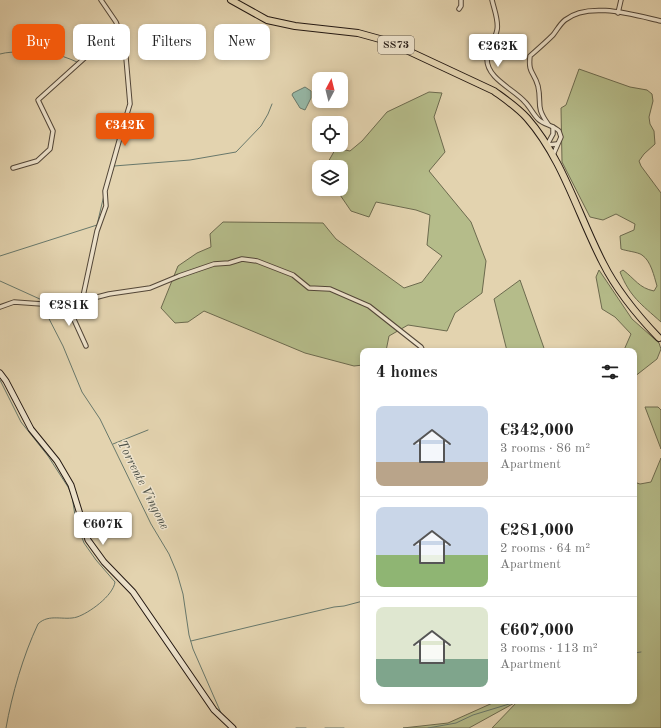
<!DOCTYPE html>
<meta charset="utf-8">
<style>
body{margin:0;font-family:"Old Standard TT",serif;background:#f6f6f6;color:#222;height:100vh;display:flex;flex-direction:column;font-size:15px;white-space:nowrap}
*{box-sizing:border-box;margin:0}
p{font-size:13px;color:#767676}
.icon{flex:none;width:22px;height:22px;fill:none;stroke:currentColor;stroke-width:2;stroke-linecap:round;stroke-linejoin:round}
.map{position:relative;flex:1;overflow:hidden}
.drawer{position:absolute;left:360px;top:348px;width:277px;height:356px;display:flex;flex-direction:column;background:#fff;border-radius:8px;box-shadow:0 2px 6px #0003}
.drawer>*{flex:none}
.guide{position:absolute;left:12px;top:24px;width:288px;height:36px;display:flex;gap:8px}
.needle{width:26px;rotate:7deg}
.tools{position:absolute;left:312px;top:72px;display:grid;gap:8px}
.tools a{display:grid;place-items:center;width:36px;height:36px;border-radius:8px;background:#fff;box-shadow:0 2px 6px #0003;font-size:20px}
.price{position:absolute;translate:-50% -34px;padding:0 9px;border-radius:4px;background:#fff;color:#222;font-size:13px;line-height:26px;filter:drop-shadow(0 1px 2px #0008)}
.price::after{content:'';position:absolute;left:50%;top:24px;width:12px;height:9px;margin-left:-6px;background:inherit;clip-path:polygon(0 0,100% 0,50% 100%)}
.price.active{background:#ea580c;color:#fff}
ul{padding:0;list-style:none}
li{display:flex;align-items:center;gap:12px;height:100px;padding:0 16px}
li+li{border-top:1px solid #e0e0e0}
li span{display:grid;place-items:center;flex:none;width:112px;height:80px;border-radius:8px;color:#555}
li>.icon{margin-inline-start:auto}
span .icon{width:48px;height:48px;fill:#fffc;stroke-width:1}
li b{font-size:17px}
h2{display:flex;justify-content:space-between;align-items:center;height:48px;padding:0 16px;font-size:17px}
.pill{padding:0 14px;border-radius:8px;background:#fff;box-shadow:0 2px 6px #0003;font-size:14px;line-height:36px}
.pill.active{background:#ea580c;color:#fff}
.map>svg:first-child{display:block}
.green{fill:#b5bc8a;stroke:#6c6a4e}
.water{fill:#96b8a7;stroke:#68786b}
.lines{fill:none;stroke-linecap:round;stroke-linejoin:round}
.stream{stroke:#68786b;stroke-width:1}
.street-casing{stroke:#524638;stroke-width:5.5}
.secondary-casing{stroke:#221711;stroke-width:7}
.primary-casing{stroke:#221711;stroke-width:8}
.street{stroke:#ede2cb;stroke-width:3.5}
.secondary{stroke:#ede2cb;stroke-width:5}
.primary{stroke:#e3d3af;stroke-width:6}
.labels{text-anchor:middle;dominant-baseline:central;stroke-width:3;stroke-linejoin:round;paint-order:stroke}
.shield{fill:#ede2cb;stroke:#5f5449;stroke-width:1}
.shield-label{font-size:11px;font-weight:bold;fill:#221711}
.water-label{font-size:13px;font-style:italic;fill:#4b4f46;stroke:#ede2cb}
</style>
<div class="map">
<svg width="661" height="728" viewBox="0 0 661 728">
<rect width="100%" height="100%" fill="#e3d3af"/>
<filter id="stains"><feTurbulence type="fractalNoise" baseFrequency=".005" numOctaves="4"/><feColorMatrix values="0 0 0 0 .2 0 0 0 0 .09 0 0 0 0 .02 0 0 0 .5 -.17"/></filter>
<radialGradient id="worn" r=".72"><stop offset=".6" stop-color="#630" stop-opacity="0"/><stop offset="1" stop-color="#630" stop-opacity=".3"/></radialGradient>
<!-- green -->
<g class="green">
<path d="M579,69L630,87L647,90L652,94L653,101L649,117L650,124L654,131L655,144L644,154L639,161L641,166L661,193V322C641,304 630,297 620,272L623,270C635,279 639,288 654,291L657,286C654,276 651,261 642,255C638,252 626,251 621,249L620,236L634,230L635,224L616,214L603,220L590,217L562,162L561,108L566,105Z"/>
<path d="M429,92L442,93L434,117L445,152L429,171L471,222L486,261L482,293L455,313L447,331L408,325L389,336L386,351H363V365L354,366L305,353L204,311L188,322L175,323L161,308L178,266L197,253L211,247L210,234L223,222L323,223L336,239L404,288L422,282L442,256L427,245L430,215L416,210L376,202L369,217L351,211L336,189H341V167H328L327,164L336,148L350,151L362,141L387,112Z"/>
<path d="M599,270L632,319L659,343L661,349L657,359L634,377V351H622L624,350L631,334L615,317L602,309L596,277Z"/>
<path d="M520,280L545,351H507L494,299Z"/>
<path d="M645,407H658L661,410V449Z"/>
<path d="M661,458V728H492L518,701L469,728H403L448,723L497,701H634V482L640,484L651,482Z"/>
</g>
<!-- water -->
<path class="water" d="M305,87L311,91V98L305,110L300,108L292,95L293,93Z"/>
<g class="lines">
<!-- stream -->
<g class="stream">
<path d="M0,54C7,52 15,52 22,52C44,51 57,53 77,62"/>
<path d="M112,173L114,166L190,160L236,152L261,126L268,114L272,104"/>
<path d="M0,256L97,225L104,195"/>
<path d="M0,281L42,300L45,303"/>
<path d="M45,306V311L63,346L82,392L100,419L151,524L169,554L177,573L183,594L189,635L193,649L221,713"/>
<path d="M0,380L21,422L48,456L68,487L72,496L76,522L84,543L96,560L115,582C113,596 89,613 77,617C64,621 49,613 38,624C23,656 12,694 6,728"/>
<path d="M113,444L148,430"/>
<path d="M191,641L249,627L334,607L344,606L363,601"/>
<path d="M634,653L641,652"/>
<path d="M296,728H306"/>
<path d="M325,728H344"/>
<path d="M428,728L456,723L473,715L519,701"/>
</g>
<defs>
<g id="street">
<path d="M492,0C494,9 499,21 497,30C495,41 486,49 487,59C487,79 514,89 525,102C530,107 533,114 538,119C544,125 553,125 559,131L561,137L553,155"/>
<path d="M459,9L461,6V0"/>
<path d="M618,13L621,0"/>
<path d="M548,124C535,106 542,104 538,86C534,71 528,74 530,56C538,49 546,42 553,35C557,30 560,24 565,20C588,1 634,15 661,21"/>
<path d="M553,127V134L547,145L557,144"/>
<path d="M13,168L37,161L50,149L53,131L38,100L118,28"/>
<path d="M82,301L97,231L106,206L105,191L123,127L130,104L125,46L116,22L101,0"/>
<path d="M66,302L86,346"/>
<path d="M0,307L14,302L42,304L82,301L109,294L150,288L179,276L214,264L229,263L242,259L257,261L293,275L309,288L330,289L369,306L421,347L423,351"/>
</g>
<path id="secondary" d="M0,373L6,381L31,429L57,461L71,485L88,540L104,562L133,592L214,710L233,728"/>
<path id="primary" d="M231,0L267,20L295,26L358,33L387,41L494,91C505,99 517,107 527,118C563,159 578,215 603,263C617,291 637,315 659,338"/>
</defs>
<!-- street casing -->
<use href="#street" class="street-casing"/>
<!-- secondary casing -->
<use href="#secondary" class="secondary-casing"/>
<!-- primary casing -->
<use href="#primary" class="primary-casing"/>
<!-- street -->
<use href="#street" class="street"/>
<!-- secondary -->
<use href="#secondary" class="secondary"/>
<!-- primary -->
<use href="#primary" class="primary"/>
</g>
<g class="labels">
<!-- shield labels -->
<rect class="shield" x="378" y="36" width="36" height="18" rx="3"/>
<g class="shield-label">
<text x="396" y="45">SS73</text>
</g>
<!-- water labels -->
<g class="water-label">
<text transform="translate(143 485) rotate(63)">Torrente Vingone</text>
</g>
</g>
<rect width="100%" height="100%" filter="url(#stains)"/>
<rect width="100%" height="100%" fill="url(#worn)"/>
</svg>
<div class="tools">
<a><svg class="needle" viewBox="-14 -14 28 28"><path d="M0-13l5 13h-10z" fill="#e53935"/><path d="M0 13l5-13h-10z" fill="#767676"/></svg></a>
<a><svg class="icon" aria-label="locate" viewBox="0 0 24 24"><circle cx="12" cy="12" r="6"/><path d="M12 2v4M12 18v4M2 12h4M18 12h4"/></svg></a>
<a><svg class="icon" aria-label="layers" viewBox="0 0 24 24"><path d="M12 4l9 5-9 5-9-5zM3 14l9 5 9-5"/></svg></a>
</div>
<b class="price" style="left:498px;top:68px">€262K</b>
<b class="price active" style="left:125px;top:147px">€342K</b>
<b class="price" style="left:69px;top:327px">€281K</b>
<b class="price" style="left:103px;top:546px">€607K</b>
<div class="guide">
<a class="pill active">Buy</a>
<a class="pill">Rent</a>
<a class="pill">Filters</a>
<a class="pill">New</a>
</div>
<section class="drawer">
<h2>4 homes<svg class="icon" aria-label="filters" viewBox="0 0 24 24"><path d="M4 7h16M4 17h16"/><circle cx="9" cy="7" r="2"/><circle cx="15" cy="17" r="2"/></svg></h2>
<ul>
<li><span style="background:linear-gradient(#c9d6e8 70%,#b9a48a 0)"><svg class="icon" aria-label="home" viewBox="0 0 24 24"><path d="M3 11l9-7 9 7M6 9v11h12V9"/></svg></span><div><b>€342,000</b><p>3 rooms · 86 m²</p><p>Apartment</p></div></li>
<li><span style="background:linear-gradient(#c9d6e8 60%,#8fb573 0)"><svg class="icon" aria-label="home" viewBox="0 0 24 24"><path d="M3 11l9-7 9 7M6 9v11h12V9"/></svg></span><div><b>€281,000</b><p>2 rooms · 64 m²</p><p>Apartment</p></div></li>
<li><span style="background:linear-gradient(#dfe7d0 65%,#7fa58c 0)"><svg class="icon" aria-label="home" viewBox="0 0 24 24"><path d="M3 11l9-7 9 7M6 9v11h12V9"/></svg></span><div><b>€607,000</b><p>3 rooms · 113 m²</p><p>Apartment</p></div></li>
</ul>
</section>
</div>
